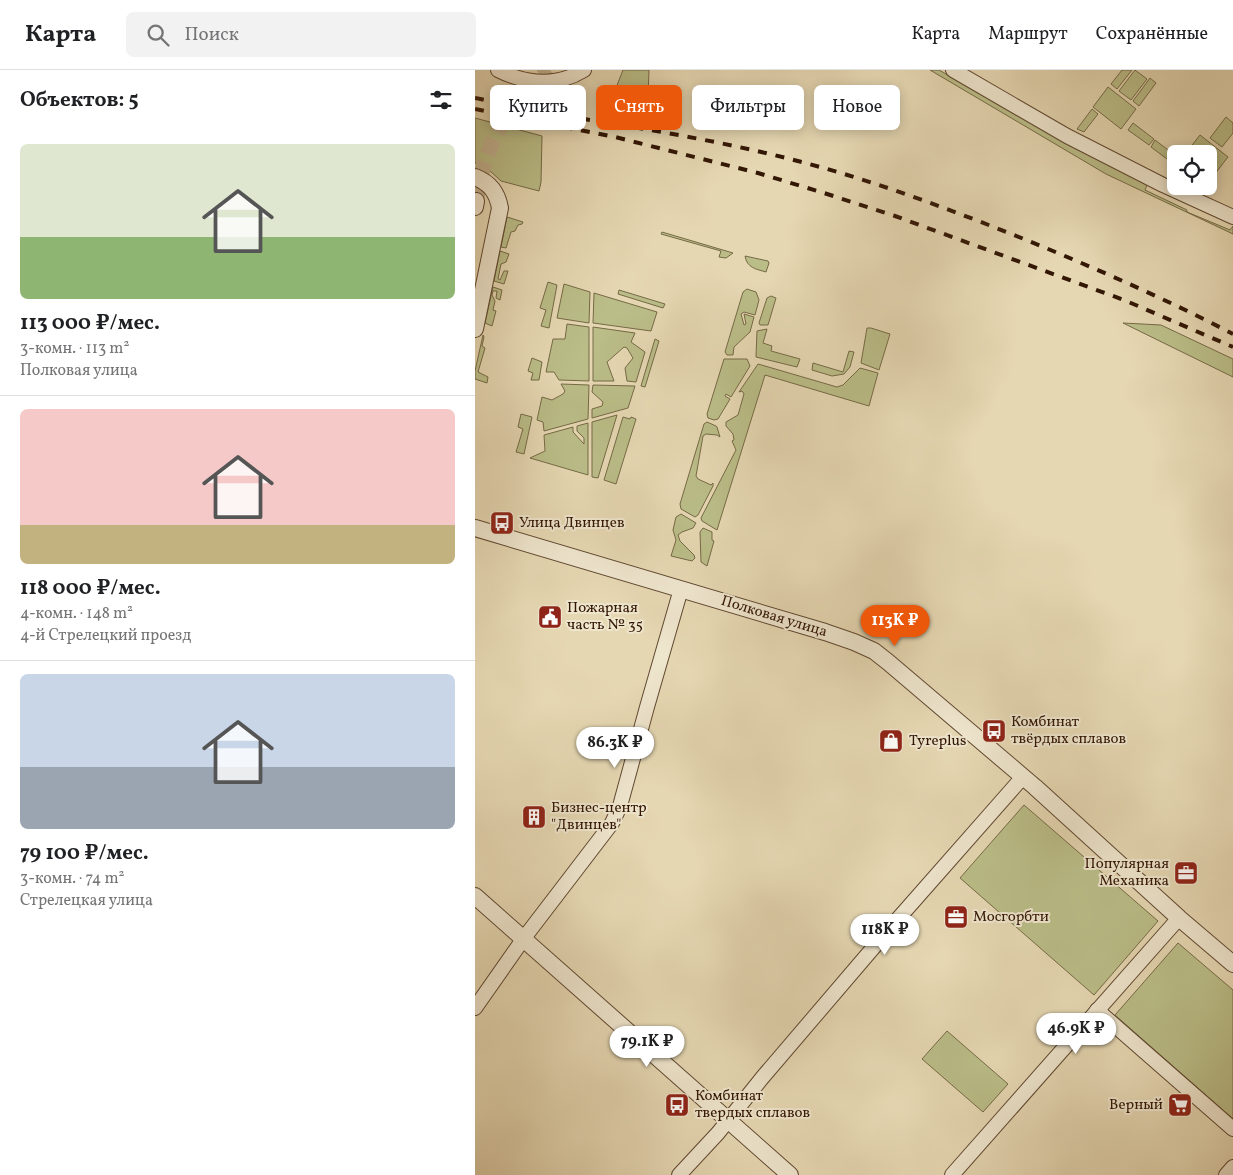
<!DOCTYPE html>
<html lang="ru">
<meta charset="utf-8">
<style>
body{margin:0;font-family:Vollkorn,serif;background:#f2f2f2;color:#202124;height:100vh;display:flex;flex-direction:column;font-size:19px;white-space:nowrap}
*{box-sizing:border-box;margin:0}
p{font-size:16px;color:#757577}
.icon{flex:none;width:28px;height:28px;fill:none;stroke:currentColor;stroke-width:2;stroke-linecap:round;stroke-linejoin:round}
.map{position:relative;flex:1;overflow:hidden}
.sheet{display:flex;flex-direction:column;background:#fff;width:475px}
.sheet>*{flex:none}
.guide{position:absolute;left:15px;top:15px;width:475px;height:45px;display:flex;gap:10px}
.tools{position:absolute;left:692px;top:75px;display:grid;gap:10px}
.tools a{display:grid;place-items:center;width:50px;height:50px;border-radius:8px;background:#fff;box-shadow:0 2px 12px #0003;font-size:25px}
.price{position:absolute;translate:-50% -42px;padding:0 11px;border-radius:18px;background:#fff;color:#222;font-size:16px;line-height:32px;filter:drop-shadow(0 1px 2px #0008)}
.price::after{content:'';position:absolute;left:50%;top:30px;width:15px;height:11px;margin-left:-8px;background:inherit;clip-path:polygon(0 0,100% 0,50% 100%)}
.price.current{background:#ea580c;color:#fff}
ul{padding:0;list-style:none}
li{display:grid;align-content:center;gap:10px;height:265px;padding:0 20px}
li+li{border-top:1px solid #e0e0e0}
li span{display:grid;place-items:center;height:155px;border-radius:8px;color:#555}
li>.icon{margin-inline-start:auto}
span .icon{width:90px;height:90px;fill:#fffc;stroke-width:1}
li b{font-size:21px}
h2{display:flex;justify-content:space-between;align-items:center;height:60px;padding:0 20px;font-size:21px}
.pill{padding:0 18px;border-radius:8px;background:#fff;box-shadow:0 2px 12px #0003;font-size:18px;line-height:45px}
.pill.current{background:#ea580c;color:#fff}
header{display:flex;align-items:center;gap:30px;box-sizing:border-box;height:70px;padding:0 25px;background:#fff;border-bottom:1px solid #e0e0e0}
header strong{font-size:24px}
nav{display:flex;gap:28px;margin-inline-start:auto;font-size:18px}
.search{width:350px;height:45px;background:#f2f2f2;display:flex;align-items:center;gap:12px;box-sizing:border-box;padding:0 18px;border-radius:8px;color:#757577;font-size:19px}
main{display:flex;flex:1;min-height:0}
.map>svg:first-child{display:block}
.green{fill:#babd88;stroke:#766a46}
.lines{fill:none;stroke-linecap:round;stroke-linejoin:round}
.tertiary-tunnel{stroke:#c1b18f;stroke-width:16;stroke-dasharray:16 8;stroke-linecap:butt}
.minor-casing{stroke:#604730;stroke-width:16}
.tertiary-casing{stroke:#604730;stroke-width:18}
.minor{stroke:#eee5cd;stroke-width:14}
.tertiary{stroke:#eee5cd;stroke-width:16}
.rail{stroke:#331705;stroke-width:4;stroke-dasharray:9 9;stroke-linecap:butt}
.labels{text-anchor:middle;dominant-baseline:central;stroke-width:4;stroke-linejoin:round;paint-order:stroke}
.poi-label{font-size:15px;fill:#331705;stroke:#eee5cd;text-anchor:start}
.street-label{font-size:15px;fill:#331705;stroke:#eee5cd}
</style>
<header>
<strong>Карта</strong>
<div class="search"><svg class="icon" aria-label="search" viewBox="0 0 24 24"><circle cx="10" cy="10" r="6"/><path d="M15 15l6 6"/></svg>Поиск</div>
<nav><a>Карта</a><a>Маршрут</a><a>Сохранённые</a></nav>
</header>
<main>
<section class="sheet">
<h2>Объектов: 5<svg class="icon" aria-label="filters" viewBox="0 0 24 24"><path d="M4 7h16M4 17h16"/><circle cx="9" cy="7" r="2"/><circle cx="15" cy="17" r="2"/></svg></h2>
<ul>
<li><span style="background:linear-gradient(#dfe7d0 60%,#8fb573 0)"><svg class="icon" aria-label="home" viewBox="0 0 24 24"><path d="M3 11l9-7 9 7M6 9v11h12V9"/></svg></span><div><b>113 000 ₽/мес.</b><p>3-комн. · 113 m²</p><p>Полковая улица</p></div></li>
<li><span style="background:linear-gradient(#f6c9c9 75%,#c2b280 0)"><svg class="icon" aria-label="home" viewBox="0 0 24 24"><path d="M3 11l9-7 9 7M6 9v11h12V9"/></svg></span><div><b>118 000 ₽/мес.</b><p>4-комн. · 148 m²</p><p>4-й Стрелецкий проезд</p></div></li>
<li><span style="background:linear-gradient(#c9d6e8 60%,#9aa5b1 0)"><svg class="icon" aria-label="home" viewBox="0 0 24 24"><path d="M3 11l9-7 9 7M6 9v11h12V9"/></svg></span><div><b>79 100 ₽/мес.</b><p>3-комн. · 74 m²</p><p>Стрелецкая улица</p></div></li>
</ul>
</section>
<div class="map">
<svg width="758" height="1105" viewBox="0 0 758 1105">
<rect width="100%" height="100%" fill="#e5d7b2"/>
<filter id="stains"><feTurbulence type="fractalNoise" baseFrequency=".004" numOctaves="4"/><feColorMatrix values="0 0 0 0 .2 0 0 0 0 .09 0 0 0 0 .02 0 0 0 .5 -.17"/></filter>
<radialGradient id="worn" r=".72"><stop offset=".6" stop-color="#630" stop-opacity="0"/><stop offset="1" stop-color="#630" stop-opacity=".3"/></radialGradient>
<!-- green -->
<g class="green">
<path d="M148,0H174L173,26L177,36L174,43C162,44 147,43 137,34L139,23Z"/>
<path d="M455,0H464L570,61L672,115L670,120L712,140V142L755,160L758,156V164L631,104Z"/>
<path d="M647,0H657L642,19L636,14Z"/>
<path d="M660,0L672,9L656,30L644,21Z"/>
<path d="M675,8L681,13L664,36L658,31Z"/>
<path d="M633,17L661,39L646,59L618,37Z"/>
<path d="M617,39L623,44L609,62L602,59Z"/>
<path d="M751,47L758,53V63L747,77L735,68Z"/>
<path d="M0,48L67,66L66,112L64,121L26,111L14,100L0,93Z"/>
<path d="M658,53L679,69L674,75L653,60Z"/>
<path d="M725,65L753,87L739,105L734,101V84L711,83Z"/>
<path d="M680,70L701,86L696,92L676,77Z"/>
<path d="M32,147L48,152L47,154L43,155L40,161L36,162L31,178L26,177Z"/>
<path d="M187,162L258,183L251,188L244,187L246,181L186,164Z"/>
<path d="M25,181L34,184L31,192L26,194L23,209L25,210L29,201H33L29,214L19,211Z"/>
<path d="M270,186L293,191L294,193L291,202C281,199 272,198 270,186Z"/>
<path d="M73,212L82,215L74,258L66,256L71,240L65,238Z"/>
<path d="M89,214L115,222L114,253L82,248Z"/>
<path d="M18,217L27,220L25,230L21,228L22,221H18L17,225L20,231L18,240L21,241L17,256L10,253Z"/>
<path d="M272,219L281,222L284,230L280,245L269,242L266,244L269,255L271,254L269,244L279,247L275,262L259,277L258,285H252L250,282L268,222Z"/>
<path d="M144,220L190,234L188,238L143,224Z"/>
<path d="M119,223L182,242L176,261L118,253Z"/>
<path d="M296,226L301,228L293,255H285L284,253L292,228Z"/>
<path d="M648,253L686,255L758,289V307Z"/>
<path d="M92,254L114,257V311L84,310L79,302H71L78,269H90Z"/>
<path d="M118,257L160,263L156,272L170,282L161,312L152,311L150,298L158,288L152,278L149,277L132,292L139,311H118Z"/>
<path d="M392,258H396L415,264L404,300L386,293Z"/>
<path d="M292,259L288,273L297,276L296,281L325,289L322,297L281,287L282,261Z"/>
<path d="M8,265L9,267L7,276L10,278L3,302L13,307L12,313L0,309V301Z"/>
<path d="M180,269L184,271L170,317L166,316Z"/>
<path d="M374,281L379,282L375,297L369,304L357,306L337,300L338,293L368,302Z"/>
<path d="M57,288L67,292L64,310H56L58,303L53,301Z"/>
<path d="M249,289H272L275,296L256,327L251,324L250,326L255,329L243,349L239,350L233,348L232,344Z"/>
<path d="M283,294L362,317L368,315L385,298L403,303L394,336L290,305L242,460L227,451L226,448L261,380L257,371L259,370L258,364L251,356V352L263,345L269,324L267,321L264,322Z"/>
<path d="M86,314L114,315L113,349L69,361L68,352L62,350L67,327L77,330L88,324L90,321Z"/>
<path d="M118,315L160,316L153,338L117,348V339L127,336L128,332L117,322Z"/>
<path d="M46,344L57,347L49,384L41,382L48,359L43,357Z"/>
<path d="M142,345L123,408L117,407V352Z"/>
<path d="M148,347L155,349L156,347L161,349L141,414L129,410Z"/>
<path d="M232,352L241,356L242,357L245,367L242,365L231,364L228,366L221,406L223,409L236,415L238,413V416L223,445L220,447L206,439L205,434L229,354Z"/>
<path d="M113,353V405L55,388L70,381L69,365L98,357V362L109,374V368L102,361V356Z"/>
<path d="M206,444L221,453L218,458L207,462L203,465L205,471L219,485L220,488L217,491L196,486L201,470L198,460L201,447Z"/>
<path d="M228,458L237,462V470L239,471L232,496L226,492L225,462Z"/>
<path d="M549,735L683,851L619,925L485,808Z"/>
<path d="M703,873L758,920V1049L640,945Z"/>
<path d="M472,961L533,1014L508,1042L447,989Z"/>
</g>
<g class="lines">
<!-- tertiary-tunnel -->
<path class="tertiary-tunnel" d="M1,131C9,76 31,36 75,0"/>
<defs>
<g id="minor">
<path d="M23,0C51,14 81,17 109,0"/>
<path d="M478,0L592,66L688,115L758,147"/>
<path d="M0,938L49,868L137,753L145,736L172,637L206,519"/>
<path d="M622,940L758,1059"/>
<path d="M204,1105L243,1063L287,1008L422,850L547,708"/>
<path d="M477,1105L704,848"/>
<path d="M751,1105L758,1097"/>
</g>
<g id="tertiary">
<path d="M0,107C15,113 22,122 25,138L0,259"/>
<path d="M0,137L1,131"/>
<path d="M0,458L350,562L379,572L399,581L413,592L560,717L704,848L758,894"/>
<path d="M0,826L315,1105"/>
</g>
</defs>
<!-- minor casing -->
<use href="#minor" class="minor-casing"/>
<!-- tertiary casing -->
<use href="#tertiary" class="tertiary-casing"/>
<!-- minor -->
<use href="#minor" class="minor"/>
<!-- tertiary -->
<use href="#tertiary" class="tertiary"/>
<!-- rail -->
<g class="rail">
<path d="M0,28C22,32 44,38 67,42C150,56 233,68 315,89C391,108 466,136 539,165C613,195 687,227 758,264"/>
<path d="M0,39L140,67L283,103L349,123L420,146L649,230L758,277"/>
</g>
</g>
<!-- icons -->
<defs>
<symbol id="bus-square" viewBox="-11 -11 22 22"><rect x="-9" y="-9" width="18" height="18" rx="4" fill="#8f2418" stroke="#eee5cd"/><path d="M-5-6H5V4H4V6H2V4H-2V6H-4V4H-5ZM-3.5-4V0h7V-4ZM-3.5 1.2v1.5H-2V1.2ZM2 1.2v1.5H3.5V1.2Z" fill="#fff"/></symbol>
<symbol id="civic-square" viewBox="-11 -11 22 22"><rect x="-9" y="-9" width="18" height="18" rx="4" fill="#8f2418" stroke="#eee5cd"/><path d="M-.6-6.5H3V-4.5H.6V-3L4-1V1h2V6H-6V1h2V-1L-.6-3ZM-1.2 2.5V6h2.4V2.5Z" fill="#fff"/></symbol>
<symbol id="shop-square" viewBox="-11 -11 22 22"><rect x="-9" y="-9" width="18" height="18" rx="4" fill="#8f2418" stroke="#eee5cd"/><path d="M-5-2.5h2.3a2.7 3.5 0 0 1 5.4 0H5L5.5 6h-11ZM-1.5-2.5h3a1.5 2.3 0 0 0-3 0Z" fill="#fff"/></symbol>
<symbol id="building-square" viewBox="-11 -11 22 22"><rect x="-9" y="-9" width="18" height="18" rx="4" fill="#8f2418" stroke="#eee5cd"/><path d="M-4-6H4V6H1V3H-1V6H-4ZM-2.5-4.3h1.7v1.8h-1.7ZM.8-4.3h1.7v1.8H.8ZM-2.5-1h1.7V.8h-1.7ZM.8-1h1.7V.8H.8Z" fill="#fff"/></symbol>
<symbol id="office-square" viewBox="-11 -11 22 22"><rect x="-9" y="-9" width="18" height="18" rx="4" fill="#8f2418" stroke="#eee5cd"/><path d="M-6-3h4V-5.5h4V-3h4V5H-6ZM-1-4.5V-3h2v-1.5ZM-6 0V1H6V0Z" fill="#fff"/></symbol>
<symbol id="supermarket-square" viewBox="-11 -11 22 22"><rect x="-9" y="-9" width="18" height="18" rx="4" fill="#8f2418" stroke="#eee5cd"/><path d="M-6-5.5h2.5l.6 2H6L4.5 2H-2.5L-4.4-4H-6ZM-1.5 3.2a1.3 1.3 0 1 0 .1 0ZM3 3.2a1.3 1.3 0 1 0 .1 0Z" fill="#fff"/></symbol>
</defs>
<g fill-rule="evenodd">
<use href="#bus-square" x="13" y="439" width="28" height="28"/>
<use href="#civic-square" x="61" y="533" width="28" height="28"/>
<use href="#bus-square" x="505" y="647" width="28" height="28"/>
<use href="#shop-square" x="402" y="657" width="28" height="28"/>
<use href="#building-square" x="45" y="733" width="28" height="28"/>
<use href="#office-square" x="697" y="789" width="28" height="28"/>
<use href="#office-square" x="467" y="833" width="28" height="28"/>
<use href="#bus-square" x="188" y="1021" width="28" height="28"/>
<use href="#supermarket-square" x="691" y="1021" width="28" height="28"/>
</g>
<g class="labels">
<!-- poi labels -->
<g class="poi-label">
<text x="44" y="453">Улица Двинцев</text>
<text x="92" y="538">Пожарная<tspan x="92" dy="17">часть № 35</tspan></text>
<text x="536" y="652">Комбинат<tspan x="536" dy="17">твёрдых сплавов</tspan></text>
<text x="434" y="671">Tyreplus</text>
<text x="76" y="738">Бизнес-центр<tspan x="76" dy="17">"Двинцев"</tspan></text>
<text x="694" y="794" text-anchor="end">Популярная<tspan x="694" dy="17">Механика</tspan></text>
<text x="498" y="847">Мосгорбти</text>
<text x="220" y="1026">Комбинат<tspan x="220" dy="17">твердых сплавов</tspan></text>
<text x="688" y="1035" text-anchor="end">Верный</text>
</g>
<!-- street labels -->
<g class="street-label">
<text transform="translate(299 547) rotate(17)">Полковая улица</text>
</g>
</g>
<rect width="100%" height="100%" filter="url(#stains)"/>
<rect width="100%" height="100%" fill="url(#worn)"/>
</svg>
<div class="tools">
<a><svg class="icon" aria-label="locate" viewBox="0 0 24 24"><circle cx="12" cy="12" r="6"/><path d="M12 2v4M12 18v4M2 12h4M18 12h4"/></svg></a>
</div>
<b class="price current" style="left:420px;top:577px">113K ₽</b>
<b class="price" style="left:140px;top:699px">86.3K ₽</b>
<b class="price" style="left:410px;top:886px">118K ₽</b>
<b class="price" style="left:601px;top:985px">46.9K ₽</b>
<b class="price" style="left:172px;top:998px">79.1K ₽</b>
<div class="guide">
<a class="pill">Купить</a>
<a class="pill current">Снять</a>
<a class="pill">Фильтры</a>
<a class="pill">Новое</a>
</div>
</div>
</main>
